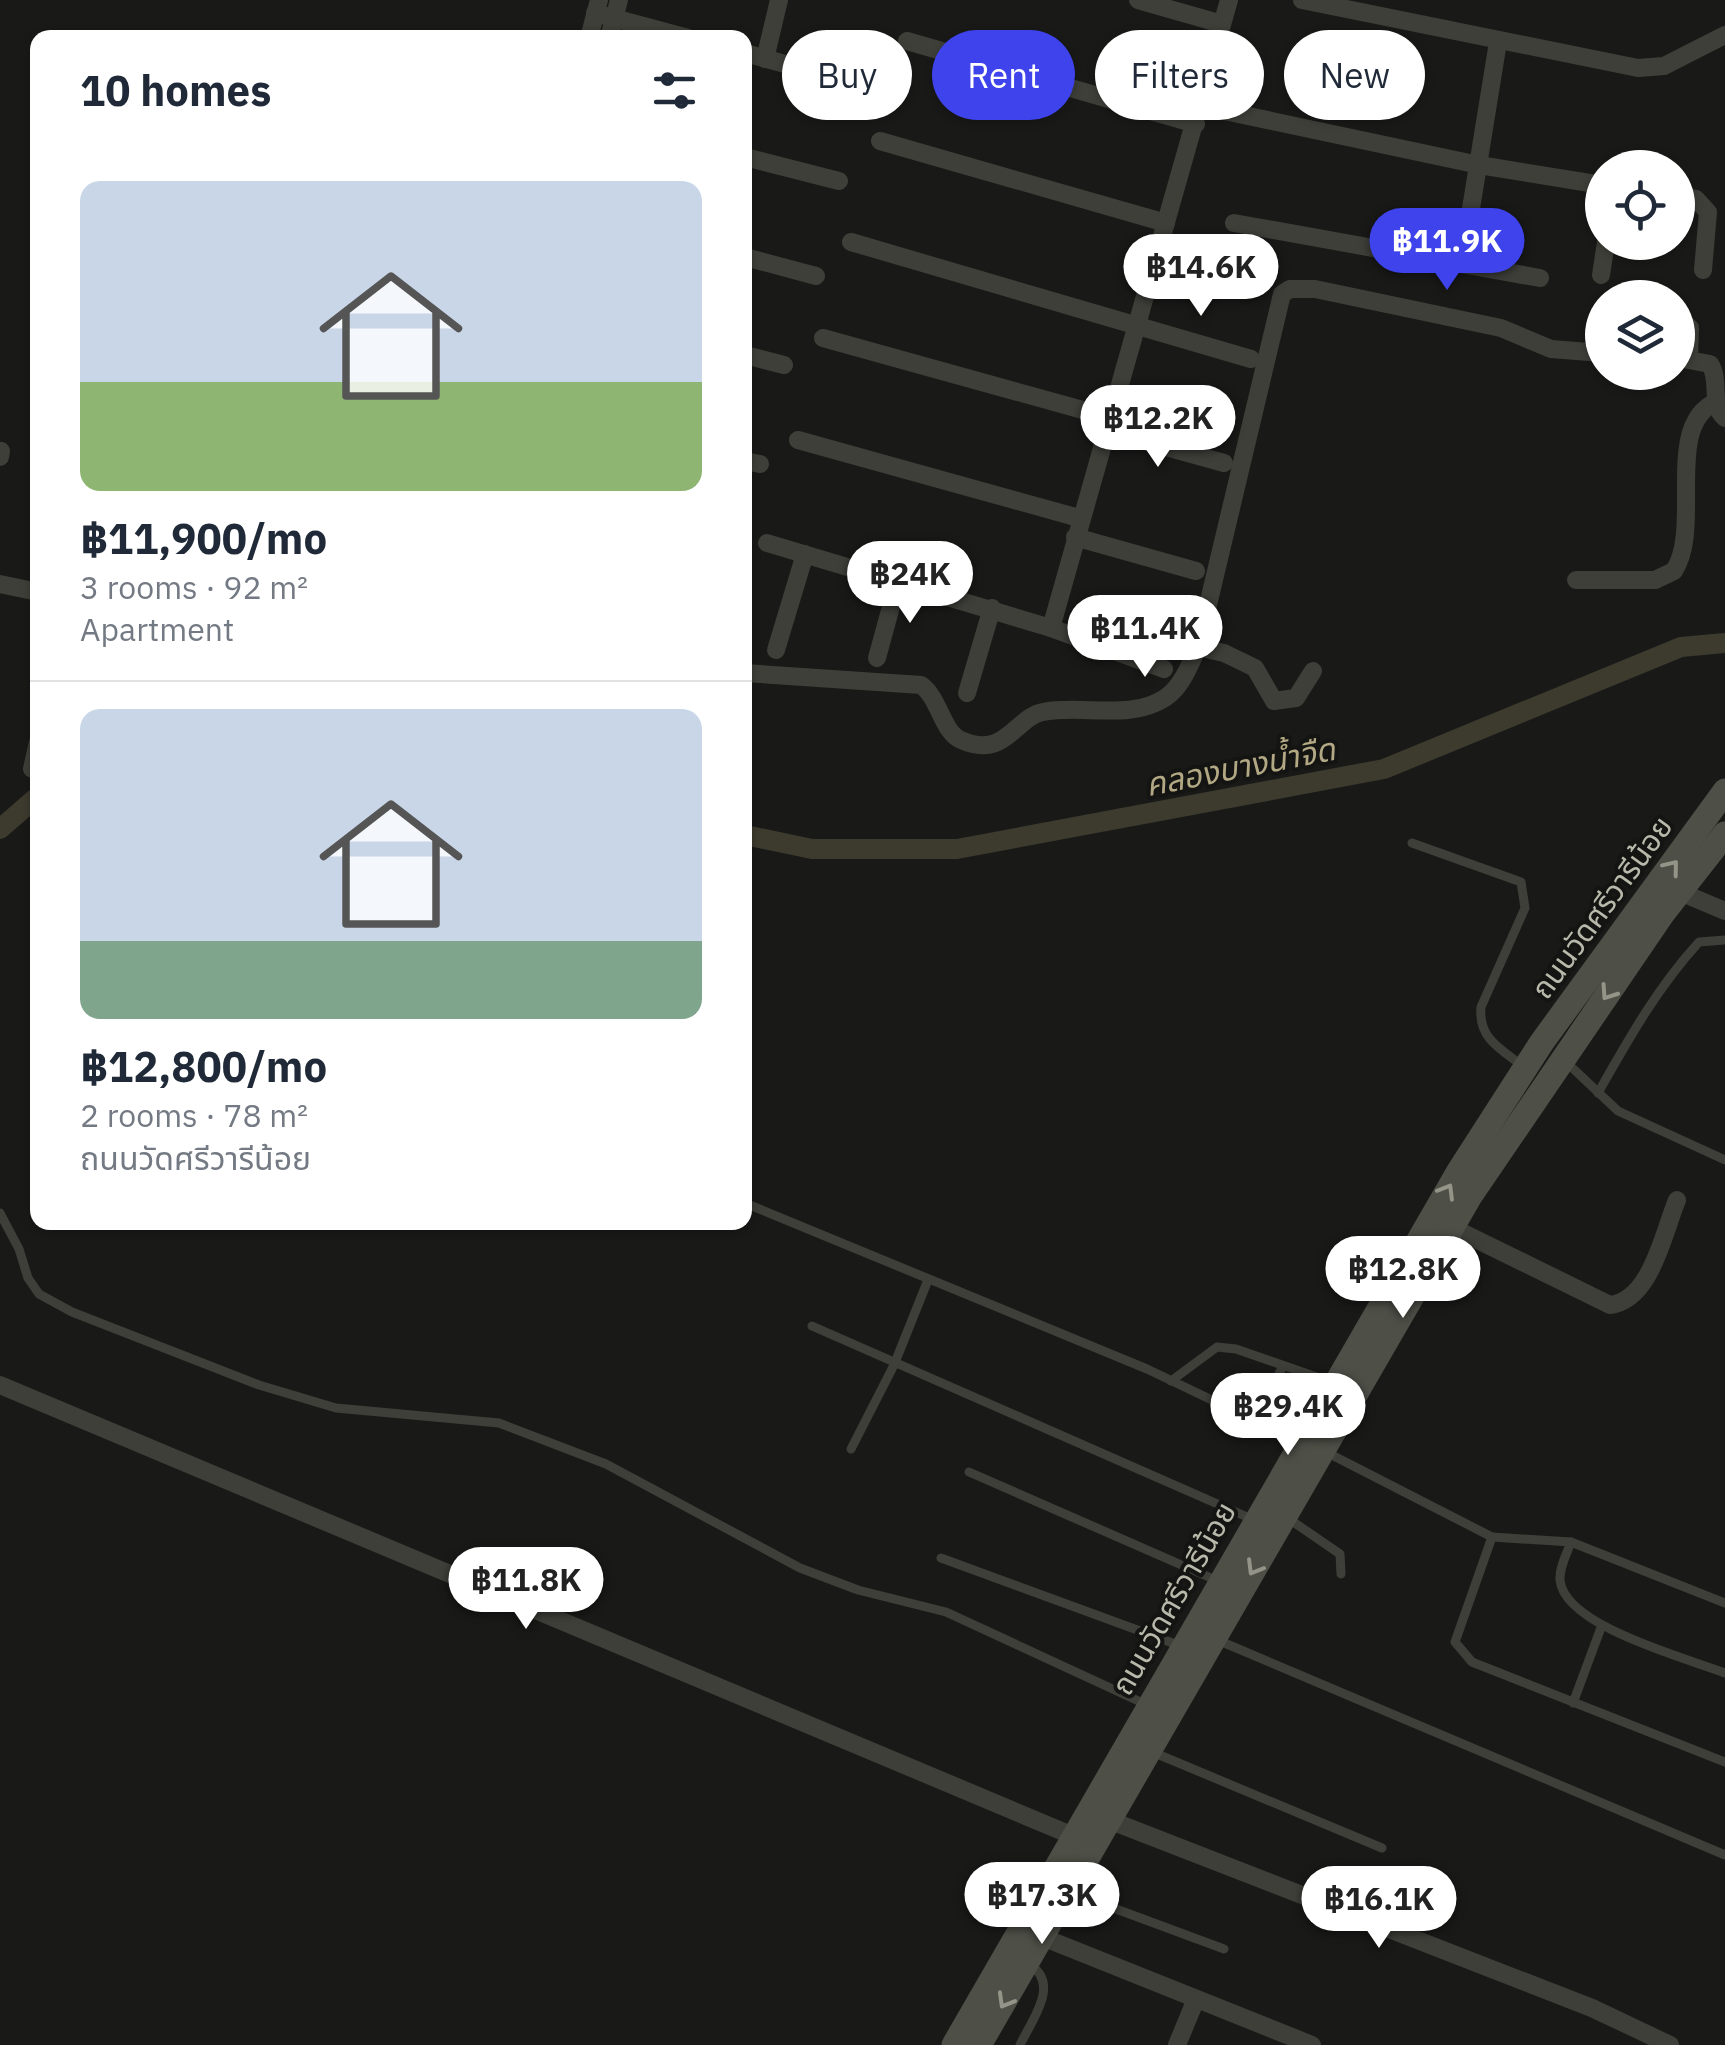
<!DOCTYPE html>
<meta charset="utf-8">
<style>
body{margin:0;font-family:"IBM Plex Sans","Noto Sans Thai",sans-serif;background:#f2f2f3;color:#1f2937;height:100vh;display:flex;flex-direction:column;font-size:38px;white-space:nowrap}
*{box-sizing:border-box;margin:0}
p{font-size:32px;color:#747a83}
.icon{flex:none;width:55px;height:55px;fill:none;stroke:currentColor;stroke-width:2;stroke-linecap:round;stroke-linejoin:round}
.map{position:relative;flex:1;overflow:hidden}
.side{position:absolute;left:30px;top:30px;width:722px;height:1200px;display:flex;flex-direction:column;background:#fff;border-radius:20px;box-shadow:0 2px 8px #0004}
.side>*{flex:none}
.hud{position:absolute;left:782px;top:30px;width:792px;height:90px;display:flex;gap:20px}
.tools{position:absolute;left:1585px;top:150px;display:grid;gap:20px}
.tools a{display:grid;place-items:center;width:110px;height:110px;border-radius:50%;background:#fff;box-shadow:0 2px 8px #0004;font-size:50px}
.price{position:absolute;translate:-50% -85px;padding:0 22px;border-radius:35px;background:#fff;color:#222;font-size:32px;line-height:65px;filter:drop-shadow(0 2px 5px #0008)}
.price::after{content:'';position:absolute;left:50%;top:60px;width:30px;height:22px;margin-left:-15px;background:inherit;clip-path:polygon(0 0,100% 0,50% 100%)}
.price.current{background:#3e43eb;color:#fff}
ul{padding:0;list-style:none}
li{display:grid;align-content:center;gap:20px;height:530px;padding:0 50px}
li+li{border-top:2px solid #e0e1e3}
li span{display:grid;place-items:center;height:310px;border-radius:20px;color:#555}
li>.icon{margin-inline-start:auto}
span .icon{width:180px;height:180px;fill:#fffc;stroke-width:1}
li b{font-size:42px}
h2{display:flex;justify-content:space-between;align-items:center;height:120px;padding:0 50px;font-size:42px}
.tag{padding:0 35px;border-radius:45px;background:#fff;box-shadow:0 2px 8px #0004;font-size:35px;line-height:90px}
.tag.current{background:#3e43eb;color:#fff}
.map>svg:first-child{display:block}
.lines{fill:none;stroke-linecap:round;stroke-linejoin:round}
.canal{stroke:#3d3a2e;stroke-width:20}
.service{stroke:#3e3f39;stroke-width:9}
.minor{stroke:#3e3f39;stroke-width:18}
.secondary{stroke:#4e4f47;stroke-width:25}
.oneway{stroke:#949488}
.labels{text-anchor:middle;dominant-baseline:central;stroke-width:8;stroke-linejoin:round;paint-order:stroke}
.street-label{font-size:30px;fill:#b9b9ab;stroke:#141513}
.water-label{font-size:32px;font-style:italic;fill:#b2a883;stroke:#141513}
</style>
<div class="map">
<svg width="1725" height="2045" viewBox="0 0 1725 2045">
<rect width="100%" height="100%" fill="#191a18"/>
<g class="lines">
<!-- canal -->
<g class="canal">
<path d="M0,829L38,796"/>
<path d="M745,835L812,849H957L1384,769L1681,647L1725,643"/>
</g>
<!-- service -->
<g class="service">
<path d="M1412,843L1521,882L1525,908L1481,1007C1478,1039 1501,1049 1524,1067"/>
<path d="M1565,1061L1618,1111L1725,1160"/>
<path d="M1598,1093C1628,1040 1657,988 1699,942L1725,940"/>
<path d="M745,1203L1147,1369L1300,1442"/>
<path d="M0,1213L19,1249L28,1278L39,1294L72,1312L259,1385L336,1408L499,1423L606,1464L800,1568L858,1590L946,1612L1145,1704"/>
<path d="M812,1326L1254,1520"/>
<path d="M1171,1381L1217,1347L1236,1349L1331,1382"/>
<path d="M1254,1422L1283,1366"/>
<path d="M851,1449L894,1365L928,1280"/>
<path d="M1326,1452L1492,1537"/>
<path d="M969,1472L1218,1581"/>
<path d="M1289,1519L1340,1554L1341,1574"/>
<path d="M1571,1542C1567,1553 1559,1568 1560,1580C1564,1626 1686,1658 1725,1673"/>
<path d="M941,1558L1181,1646"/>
<path d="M1725,1603L1571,1542L1492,1537L1455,1642L1472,1662L1725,1762"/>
<path d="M1215,1639L1725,1855"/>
<path d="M1573,1703L1602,1625"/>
<path d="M1150,1751L1382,1848"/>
<path d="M1065,1899L1108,1906L1224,1949"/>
<path d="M1020,2045C1031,2021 1061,1984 1030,1965"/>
</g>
<!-- minor -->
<g class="minor">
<path d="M1138,0L1222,24"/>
<path d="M1302,0L1638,68L1664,66L1725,35"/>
<path d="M595,13L688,38"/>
<path d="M589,38L599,0"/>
<path d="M609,38L619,0"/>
<path d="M907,41L1196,124"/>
<path d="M745,53L864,86"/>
<path d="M765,59L779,0"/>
<path d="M1201,106L1479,165L1602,185"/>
<path d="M880,141L1166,223"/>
<path d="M745,157L839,181"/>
<path d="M1678,196L1696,199L1708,212L1703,270"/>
<path d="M1234,223L1540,278"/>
<path d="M851,242L1251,359"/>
<path d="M745,257L816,276"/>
<path d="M1462,264L1498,42"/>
<path d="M1601,275L1606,242"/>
<path d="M1634,294V298"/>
<path d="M1678,319L1690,328L1689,359"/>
<path d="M823,338L1108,417"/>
<path d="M745,355L784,365"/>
<path d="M1678,358L1710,364C1721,381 1709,404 1725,418"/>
<path d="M1105,430L1224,463"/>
<path d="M798,440L1079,518"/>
<path d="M0,457L1,451"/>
<path d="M745,461L760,464"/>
<path d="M1075,537L1196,571"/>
<path d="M767,543L1051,628"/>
<path d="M1576,580H1655L1674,571C1703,527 1663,425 1716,402"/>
<path d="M0,584L38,592"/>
<path d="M1198,647L1224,653L1255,668L1274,701L1296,698L1313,671"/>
<path d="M776,650L805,554"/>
<path d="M877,658L898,581"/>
<path d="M1164,669L1051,628L1229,0"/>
<path d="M745,673L921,685C939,697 942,732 961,740C1006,760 1015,717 1043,712C1081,704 1130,721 1165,698C1182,687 1190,664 1198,647L1282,294L1290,289H1315L1501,328L1551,349L1602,353"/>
<path d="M967,693L992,608"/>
<path d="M32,769L38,742"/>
<path d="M1680,892L1725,911"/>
<path d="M1453,1228L1610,1305C1651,1300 1663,1234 1677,1200"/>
<path d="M0,1385L1071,1835"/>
<path d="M1109,1820L1592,2008L1670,2045"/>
<path d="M1042,1937L1312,2045"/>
<path d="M1177,2045L1196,1999"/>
</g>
<!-- secondary -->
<g class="secondary">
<path d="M954,2045L1459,1171L1542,1042L1725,791"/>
<path d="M979,2045L1470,1196L1663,913L1725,834"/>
</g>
</g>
<!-- one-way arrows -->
<defs><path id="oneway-chevron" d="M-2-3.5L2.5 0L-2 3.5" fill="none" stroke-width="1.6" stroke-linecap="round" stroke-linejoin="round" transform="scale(2.5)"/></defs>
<g class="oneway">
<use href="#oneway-chevron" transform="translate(1672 867) rotate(-51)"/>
<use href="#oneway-chevron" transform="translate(1608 993) rotate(124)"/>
<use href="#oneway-chevron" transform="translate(1447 1191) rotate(-59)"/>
<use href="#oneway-chevron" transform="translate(1254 1568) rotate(121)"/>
<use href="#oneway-chevron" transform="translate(1005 2001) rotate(120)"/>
</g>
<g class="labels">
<!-- street labels -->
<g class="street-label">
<text transform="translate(1601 907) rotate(-54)">ถนนวัดศรีวารีน้อย</text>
<text transform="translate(1173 1598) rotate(-60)">ถนนวัดศรีวารีน้อย</text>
</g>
<!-- water labels -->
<g class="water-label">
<text transform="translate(1240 766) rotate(-11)">คลองบางน้ำจืด</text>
</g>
</g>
</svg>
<div class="tools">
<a><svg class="icon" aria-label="locate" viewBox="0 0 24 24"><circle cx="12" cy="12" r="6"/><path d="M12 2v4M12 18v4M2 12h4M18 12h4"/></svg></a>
<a><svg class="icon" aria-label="layers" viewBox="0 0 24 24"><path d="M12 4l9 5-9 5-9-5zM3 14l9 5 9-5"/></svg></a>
</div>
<b class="price current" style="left:1447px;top:293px">฿11.9K</b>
<b class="price" style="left:1201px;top:319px">฿14.6K</b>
<b class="price" style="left:1158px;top:470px">฿12.2K</b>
<b class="price" style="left:910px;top:626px">฿24K</b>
<b class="price" style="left:1145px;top:680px">฿11.4K</b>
<b class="price" style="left:1403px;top:1321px">฿12.8K</b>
<b class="price" style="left:1288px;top:1458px">฿29.4K</b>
<b class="price" style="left:526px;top:1632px">฿11.8K</b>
<b class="price" style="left:1042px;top:1947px">฿17.3K</b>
<b class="price" style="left:1379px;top:1951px">฿16.1K</b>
<div class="hud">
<a class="tag">Buy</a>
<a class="tag current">Rent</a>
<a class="tag">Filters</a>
<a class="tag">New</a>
</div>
<section class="side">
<h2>10 homes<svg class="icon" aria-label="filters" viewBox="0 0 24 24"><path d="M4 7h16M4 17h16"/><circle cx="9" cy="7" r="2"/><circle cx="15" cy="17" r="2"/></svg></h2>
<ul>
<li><span style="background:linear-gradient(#c9d6e8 65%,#8fb573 0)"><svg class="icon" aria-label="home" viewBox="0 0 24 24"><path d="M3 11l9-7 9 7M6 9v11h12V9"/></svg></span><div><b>฿11,900/mo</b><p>3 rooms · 92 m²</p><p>Apartment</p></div></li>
<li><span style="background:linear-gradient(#c9d6e8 75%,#7fa58c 0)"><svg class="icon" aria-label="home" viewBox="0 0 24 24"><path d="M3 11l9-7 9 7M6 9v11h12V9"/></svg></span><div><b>฿12,800/mo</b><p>2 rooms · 78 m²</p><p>ถนนวัดศรีวารีน้อย</p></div></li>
</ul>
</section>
</div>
